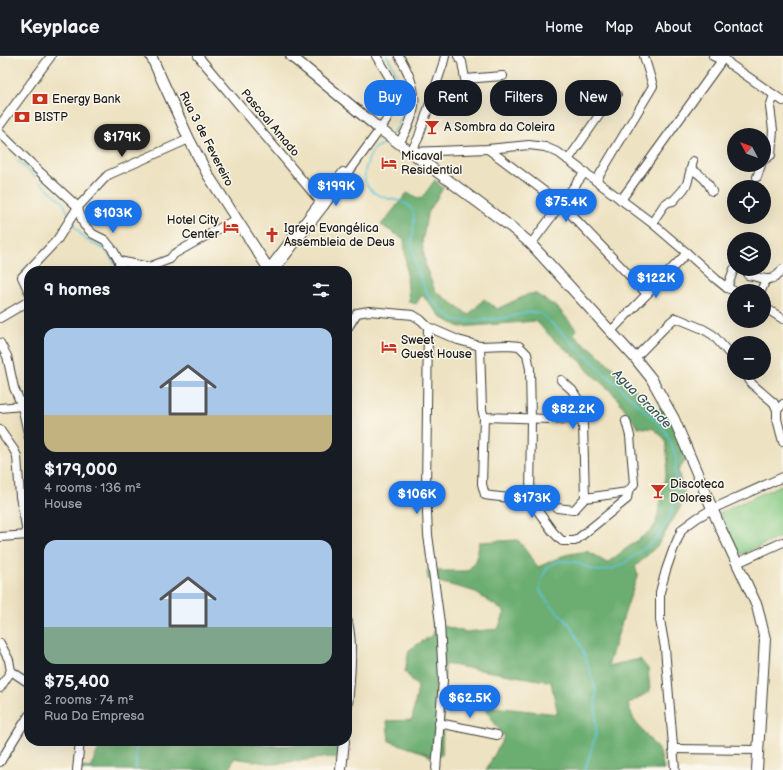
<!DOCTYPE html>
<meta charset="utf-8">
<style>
body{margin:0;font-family:"Balsamiq Sans",sans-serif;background:#242831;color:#f1f3f6;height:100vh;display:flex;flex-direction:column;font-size:15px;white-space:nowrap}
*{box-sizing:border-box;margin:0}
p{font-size:13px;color:#9ea1a6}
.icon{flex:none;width:22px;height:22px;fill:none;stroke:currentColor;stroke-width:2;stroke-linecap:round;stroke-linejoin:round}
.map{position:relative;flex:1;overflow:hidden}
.drawer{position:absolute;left:24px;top:210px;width:328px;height:480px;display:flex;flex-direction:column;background:#171b24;border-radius:16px;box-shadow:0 4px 16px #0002}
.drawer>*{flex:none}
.top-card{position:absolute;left:364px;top:24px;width:359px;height:36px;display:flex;gap:8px}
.needle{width:26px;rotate:311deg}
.fabs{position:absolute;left:727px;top:72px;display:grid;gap:8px}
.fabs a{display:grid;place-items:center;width:44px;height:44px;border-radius:50%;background:#171b24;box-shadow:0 4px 16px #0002;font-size:20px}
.price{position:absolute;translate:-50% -34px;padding:0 9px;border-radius:14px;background:#1a73e8;color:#fff;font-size:13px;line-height:26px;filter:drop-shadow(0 1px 2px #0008)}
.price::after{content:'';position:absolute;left:50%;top:24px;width:12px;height:9px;margin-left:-6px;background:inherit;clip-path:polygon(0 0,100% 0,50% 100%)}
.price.current{background:#222;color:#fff}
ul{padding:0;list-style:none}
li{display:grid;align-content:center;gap:8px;height:212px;padding:0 20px}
li span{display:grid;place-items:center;height:124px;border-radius:12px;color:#555}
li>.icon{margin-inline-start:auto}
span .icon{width:72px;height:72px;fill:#fffc;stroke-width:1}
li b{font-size:17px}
h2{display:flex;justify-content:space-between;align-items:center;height:48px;padding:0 20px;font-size:17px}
.pill{padding:0 14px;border-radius:16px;background:#171b24;box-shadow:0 4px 16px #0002;font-size:14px;line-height:36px}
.pill.current{background:#1a73e8;color:#fff}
header{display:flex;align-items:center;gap:24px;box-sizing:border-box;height:56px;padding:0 20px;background:#171b24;border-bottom:1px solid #363941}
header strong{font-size:19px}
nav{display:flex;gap:22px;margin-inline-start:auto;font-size:14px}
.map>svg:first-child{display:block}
.green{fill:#85c983;stroke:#507250}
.forest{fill:#6cad71;stroke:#446446}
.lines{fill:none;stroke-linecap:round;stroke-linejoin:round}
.stream{stroke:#5dc5da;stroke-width:1.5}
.minor-casing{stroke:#3b3a35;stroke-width:10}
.major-casing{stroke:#3b3a35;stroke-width:12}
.minor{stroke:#fff;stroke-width:8}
.major{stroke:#fff;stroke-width:10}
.labels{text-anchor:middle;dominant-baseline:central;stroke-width:3;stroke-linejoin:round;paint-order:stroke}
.poi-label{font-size:12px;fill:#1c1c1c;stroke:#fbf7ec;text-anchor:start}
.street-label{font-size:12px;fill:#1c1c1c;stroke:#fbf7ec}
.water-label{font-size:13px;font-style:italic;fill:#33575e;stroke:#fbf7ec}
</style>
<header>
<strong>Keyplace</strong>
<nav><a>Home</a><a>Map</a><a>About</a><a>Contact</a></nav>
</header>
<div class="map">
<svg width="783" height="714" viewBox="0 0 783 714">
<rect width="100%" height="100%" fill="#fbf7ec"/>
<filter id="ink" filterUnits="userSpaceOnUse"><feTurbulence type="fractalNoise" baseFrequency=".025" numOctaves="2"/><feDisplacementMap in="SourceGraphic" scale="8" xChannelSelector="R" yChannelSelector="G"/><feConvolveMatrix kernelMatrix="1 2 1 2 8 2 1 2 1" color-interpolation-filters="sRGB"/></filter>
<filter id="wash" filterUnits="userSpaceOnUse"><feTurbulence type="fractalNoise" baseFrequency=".012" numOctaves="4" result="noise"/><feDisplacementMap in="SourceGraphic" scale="16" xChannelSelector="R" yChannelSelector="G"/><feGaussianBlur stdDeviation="0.9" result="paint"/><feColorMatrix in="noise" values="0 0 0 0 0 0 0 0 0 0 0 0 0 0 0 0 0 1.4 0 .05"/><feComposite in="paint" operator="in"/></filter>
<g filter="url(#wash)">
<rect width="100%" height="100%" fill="#ede2c1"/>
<!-- green -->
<path class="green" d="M783,428V480L742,498H738L719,457Z"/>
<!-- forest -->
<g class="forest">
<path d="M435,124L443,132L427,159L422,187L426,212L435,235L469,259L484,243L497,253L529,238H536L558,252L576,273L574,279L583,288L591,292L618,317L656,354L668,349L686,404L678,415L686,442L658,489L635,511L638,518L626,553L608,610L640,603L648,613L650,635L628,648L634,664L660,696L664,714H486L504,681L483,650L558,658L551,626L445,608L442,699L428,700V698L389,685L387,665L412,664L418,631L405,616L409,594L434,578L433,567L465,576L498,573L505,556L473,535L428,523L427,515H468L477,503L479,486L518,484L538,511L565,499L587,495L607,507L650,475L656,468L668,406L665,383L654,373L638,371L613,337L588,315L583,307L553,283L536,265L460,271L442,262L422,239L416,248L409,246L404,183L381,169L407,137L421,143Z"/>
<path d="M102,685H220L278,690L339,686L338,702L329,701L273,708L234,702L231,709L230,714H81L82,711L90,712Z"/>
</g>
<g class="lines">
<!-- stream -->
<g class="stream">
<path d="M387,0C404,28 414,48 393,77"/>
<path d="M386,87C383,88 378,90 375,92C371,95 369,103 367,108C360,126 369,137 386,142C395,145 407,144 412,154C416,161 413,176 412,184C412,199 421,226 428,239C432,245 446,258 452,262C454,263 456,264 458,264C465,266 501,263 509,261C518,259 530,254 539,257C541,258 544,261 546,262L657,366L666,376L674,395L676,402L674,448L669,461L662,474L655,484L644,493L623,508L612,513L601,515L591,513L575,506L567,505H559L552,508L546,514L541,524L540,535L546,544L571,570L578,584L586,602L596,635V678L585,714"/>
<path d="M16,103L35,121"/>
<path d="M40,126L63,146L69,159"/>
<path d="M72,167L85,183L106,194L116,209"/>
<path d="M136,714V694L137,685"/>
</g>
</g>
</g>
<g filter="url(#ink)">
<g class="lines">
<defs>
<g id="minor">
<path d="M198,0L324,150"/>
<path d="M458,0L462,6L465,23L503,20"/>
<path d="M713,0L717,2H724L731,9L783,45"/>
<path d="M0,69L51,0"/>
<path d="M0,77L41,117L78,151L79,156L84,169L93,178L105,184L113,194L119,205L120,215"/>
<path d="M399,87C420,54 419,33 399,0"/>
<path d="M488,93L561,148L647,238"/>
<path d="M411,96L488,93L529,89L545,91L559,97L652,167L687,197L717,224L727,232L734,235"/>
<path d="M411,96L418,83L443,8L445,0"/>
<path d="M568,104L602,55L617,39"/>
<path d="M764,104L771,99L773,74L770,51L774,39"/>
<path d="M691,113C700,118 708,125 712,135"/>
<path d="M757,121L761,109"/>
<path d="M596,125L653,30L644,0"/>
<path d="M621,144L725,0"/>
<path d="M652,167L664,149L668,146L673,145L683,134L687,128L693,105"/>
<path d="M531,188L585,116"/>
<path d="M119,205L149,211L170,203L174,198L236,163"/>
<path d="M269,212L343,116"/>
<path d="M274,215L324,150L386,65C401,35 393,26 376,0"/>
<path d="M748,219C764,222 771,229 783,213"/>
<path d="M727,232L734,213"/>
<path d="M761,235L766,223"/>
<path d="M29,236L22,221L57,184L78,151L102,125L108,119L189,83"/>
<path d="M764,251L783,263"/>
<path d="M0,262L29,245"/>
<path d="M428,271L458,284L480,290L482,354L484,361L580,364L583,368L585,442L628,436L634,428L630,380L626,365"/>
<path d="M347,273L357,257L369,255L413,259L421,264L428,271L426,434L428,479L440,567L443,624L436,714"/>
<path d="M611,275L687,197"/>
<path d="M0,287L7,300L14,332L22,350L29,382"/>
<path d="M480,290L509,289L519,290L527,298L530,313L531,363L530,444"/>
<path d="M635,302L667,269L675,262L679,263L703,273L713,279L734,303"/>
<path d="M745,317L752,328L774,347L777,354"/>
<path d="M561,324L572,334L581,348L583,368"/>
<path d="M783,348L777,354V363L783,386"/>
<path d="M0,352L22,350L29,352"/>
<path d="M484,361L482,428L485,439L491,440L530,444L553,476L562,485H575L627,443L628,436"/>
<path d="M0,374L14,394L17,400L20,441L25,465L27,479"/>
<path d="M557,452L574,454L585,442"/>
<path d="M0,481L29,479"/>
<path d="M737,507L783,486"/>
<path d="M0,587L9,604L11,615"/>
<path d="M11,615L29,627"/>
<path d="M0,632L11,615"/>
<path d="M439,667L497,679"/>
<path d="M673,693L758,694"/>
<path d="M0,706L29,659"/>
<path d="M77,714L80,685"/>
<path d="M675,714L665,592L660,564V536L666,514L673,494L682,473L697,462L712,453L783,421"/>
</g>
<g id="major">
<path d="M151,0L189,83L208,119L270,215"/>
<path d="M291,0L377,71L511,171L531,188L635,302L651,322L674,363L720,471L757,550L765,583L757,714"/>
<path d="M347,566C353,593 349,622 347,650"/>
<path d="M341,714L344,685"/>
</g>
</defs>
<!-- minor casing -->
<use href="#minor" class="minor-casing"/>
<!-- major casing -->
<use href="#major" class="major-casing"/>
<!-- minor -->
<use href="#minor" class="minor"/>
<!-- major -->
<use href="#major" class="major"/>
</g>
</g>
<!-- icons -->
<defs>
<symbol id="bank-bare" viewBox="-9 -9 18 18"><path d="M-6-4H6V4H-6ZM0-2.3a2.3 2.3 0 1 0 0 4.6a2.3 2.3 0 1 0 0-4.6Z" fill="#c8321e" stroke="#fbf7ec" stroke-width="2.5" paint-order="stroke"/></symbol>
<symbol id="bar-bare" viewBox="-9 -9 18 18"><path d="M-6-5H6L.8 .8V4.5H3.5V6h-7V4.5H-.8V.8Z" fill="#c8321e" stroke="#fbf7ec" stroke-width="2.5" paint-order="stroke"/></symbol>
<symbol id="hotel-bare" viewBox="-9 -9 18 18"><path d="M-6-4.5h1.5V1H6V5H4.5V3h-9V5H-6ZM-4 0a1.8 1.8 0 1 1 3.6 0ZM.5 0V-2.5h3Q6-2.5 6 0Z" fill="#c8321e" stroke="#fbf7ec" stroke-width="2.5" paint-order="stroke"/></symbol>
<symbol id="church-bare" viewBox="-9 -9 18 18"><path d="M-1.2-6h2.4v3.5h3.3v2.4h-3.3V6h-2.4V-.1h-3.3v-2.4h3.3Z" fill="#c8321e" stroke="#fbf7ec" stroke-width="2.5" paint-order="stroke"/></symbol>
</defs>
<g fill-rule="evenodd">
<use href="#bank-bare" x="29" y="32" width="22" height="22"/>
<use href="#bank-bare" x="11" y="50" width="22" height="22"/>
<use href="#bar-bare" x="421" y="60" width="22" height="22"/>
<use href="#hotel-bare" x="378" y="96" width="22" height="22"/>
<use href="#hotel-bare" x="220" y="160" width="22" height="22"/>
<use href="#church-bare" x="261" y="168" width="22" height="22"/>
<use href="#hotel-bare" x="378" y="280" width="22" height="22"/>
<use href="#bar-bare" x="647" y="424" width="22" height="22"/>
</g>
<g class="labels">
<!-- poi labels -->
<g class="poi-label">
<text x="52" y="43">Energy Bank</text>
<text x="34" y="61">BISTP</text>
<text x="444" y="71">A Sombra da Coleira</text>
<text x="401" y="100">Micaval<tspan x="401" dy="14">Residential</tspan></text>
<text x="219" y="164" text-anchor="end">Hotel City<tspan x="219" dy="14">Center</tspan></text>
<text x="284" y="172">Igreja Evangélica<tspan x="284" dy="14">Assembleia de Deus</tspan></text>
<text x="401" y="284">Sweet<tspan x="401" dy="14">Guest House</tspan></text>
<text x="670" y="428">Discoteca<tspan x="670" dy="14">Dolores</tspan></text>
</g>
<!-- street labels -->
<g class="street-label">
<text transform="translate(270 67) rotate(50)">Pascoal Amado</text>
<text transform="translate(206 83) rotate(63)">Rua 3 de Fevereiro</text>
</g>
<!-- water labels -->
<g class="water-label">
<text transform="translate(642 343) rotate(45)">Agua Grande</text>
</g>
</g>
</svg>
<div class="fabs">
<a><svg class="needle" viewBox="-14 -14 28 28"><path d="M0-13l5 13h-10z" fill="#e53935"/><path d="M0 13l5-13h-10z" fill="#9ea1a6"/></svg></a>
<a><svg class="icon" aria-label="locate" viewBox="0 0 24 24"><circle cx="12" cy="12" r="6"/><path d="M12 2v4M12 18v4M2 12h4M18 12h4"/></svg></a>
<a><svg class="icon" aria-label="layers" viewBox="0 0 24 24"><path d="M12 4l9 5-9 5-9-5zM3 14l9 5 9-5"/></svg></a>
<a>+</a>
<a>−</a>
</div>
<b class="price current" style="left:122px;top:102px">$179K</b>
<b class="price" style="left:336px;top:151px">$199K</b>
<b class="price" style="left:566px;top:167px">$75.4K</b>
<b class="price" style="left:113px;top:178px">$103K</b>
<b class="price" style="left:656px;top:243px">$122K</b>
<b class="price" style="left:573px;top:374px">$82.2K</b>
<b class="price" style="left:417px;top:459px">$106K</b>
<b class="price" style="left:532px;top:463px">$173K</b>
<b class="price" style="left:470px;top:663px">$62.5K</b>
<div class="top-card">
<a class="pill current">Buy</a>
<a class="pill">Rent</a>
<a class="pill">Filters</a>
<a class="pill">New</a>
</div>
<section class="drawer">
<h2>9 homes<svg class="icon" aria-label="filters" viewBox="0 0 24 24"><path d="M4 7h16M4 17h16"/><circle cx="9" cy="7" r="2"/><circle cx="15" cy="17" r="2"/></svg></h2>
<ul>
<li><span style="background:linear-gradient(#a9c7e8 70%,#c2b280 0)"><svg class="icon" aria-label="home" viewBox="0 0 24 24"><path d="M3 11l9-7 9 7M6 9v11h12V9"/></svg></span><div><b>$179,000</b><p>4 rooms · 136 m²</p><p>House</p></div></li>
<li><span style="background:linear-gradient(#a9c7e8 70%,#7fa58c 0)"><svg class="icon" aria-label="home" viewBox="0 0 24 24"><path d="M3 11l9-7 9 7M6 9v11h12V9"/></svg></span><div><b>$75,400</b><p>2 rooms · 74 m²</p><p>Rua Da Empresa</p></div></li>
</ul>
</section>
</div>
